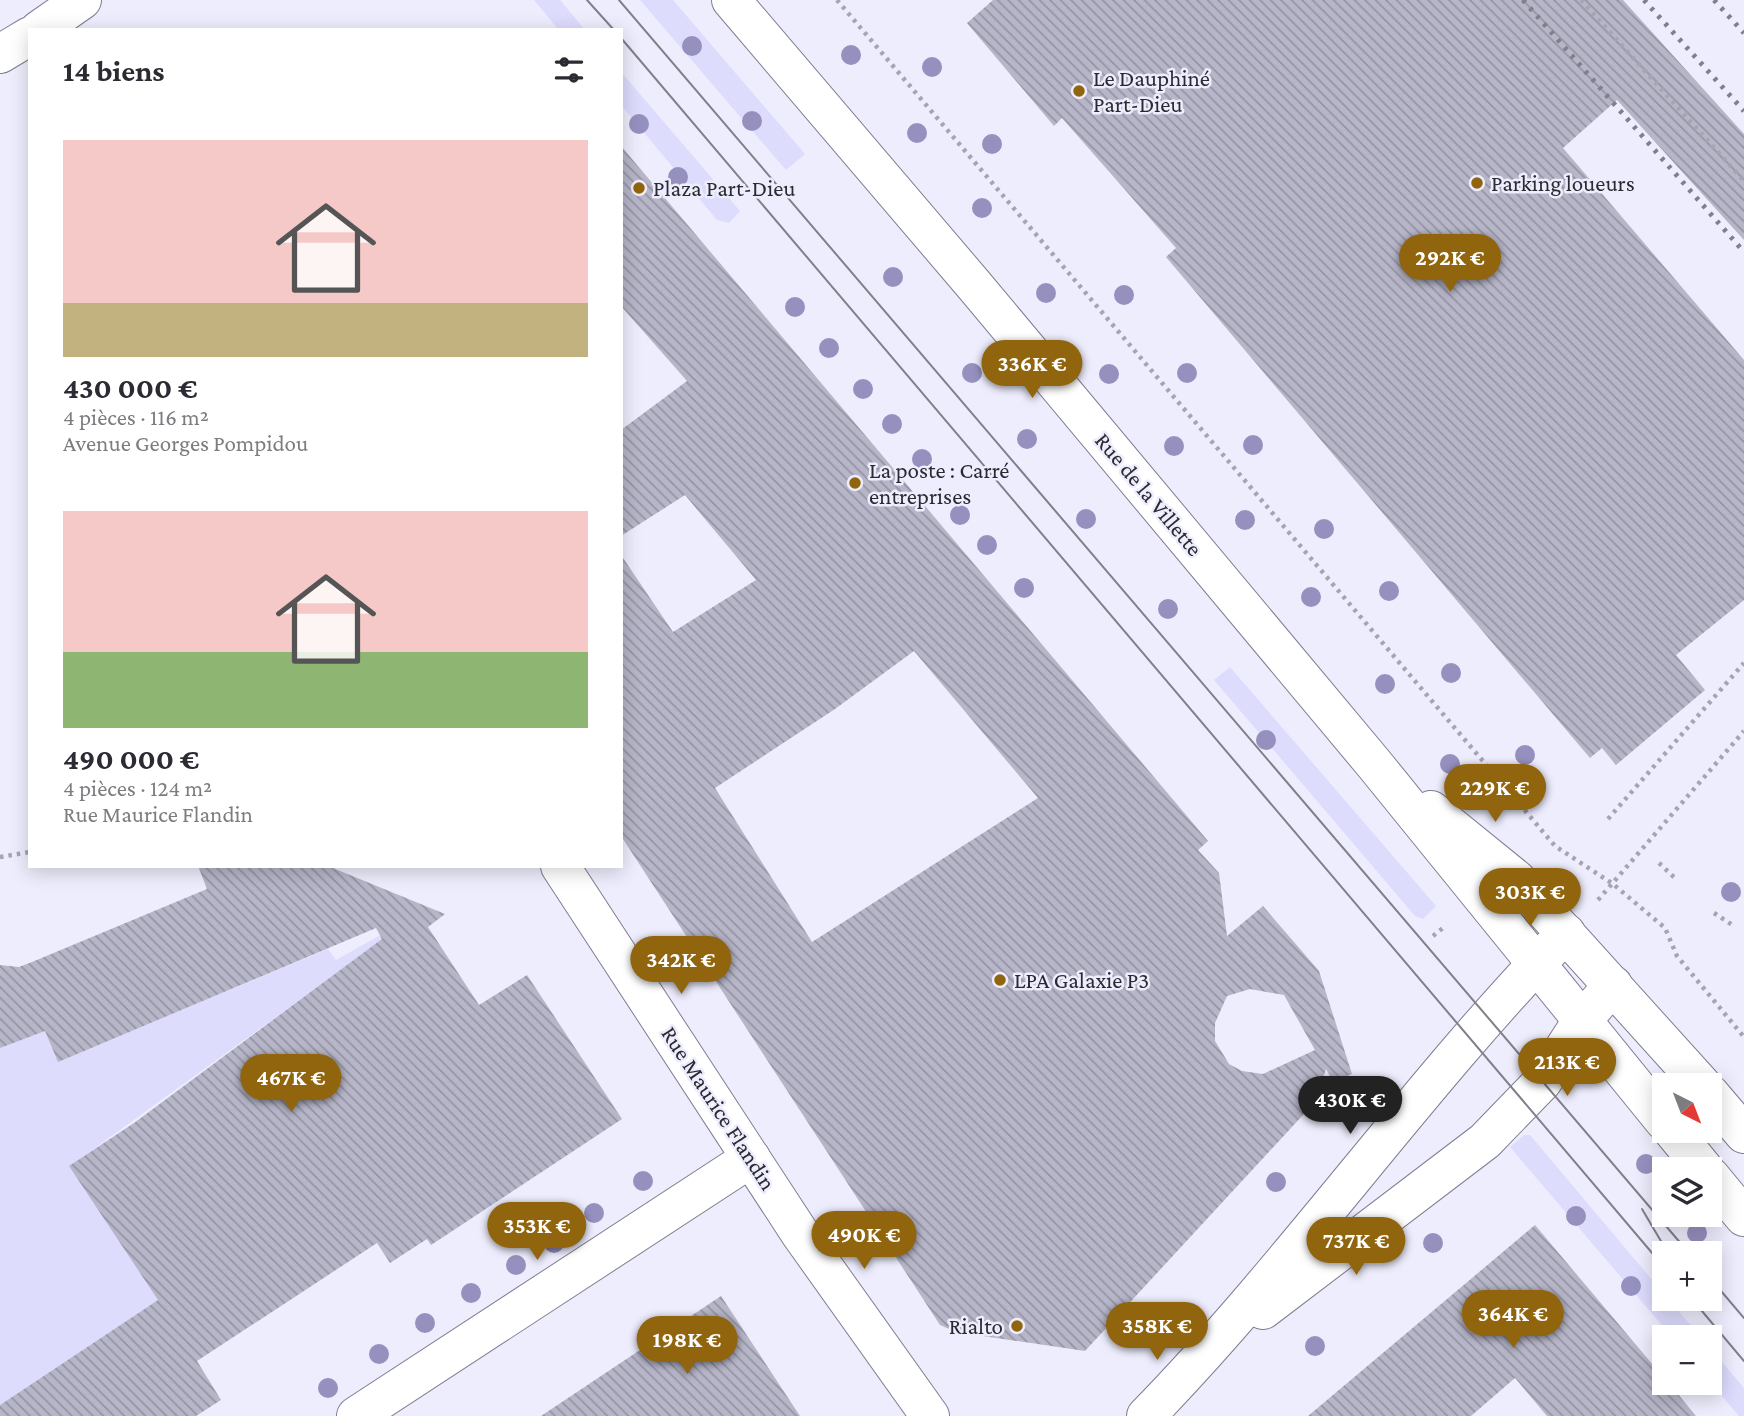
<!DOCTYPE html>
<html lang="fr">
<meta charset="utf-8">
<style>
body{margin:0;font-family:"Crimson Pro",serif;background:#f7f7f7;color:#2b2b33;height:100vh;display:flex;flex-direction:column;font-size:26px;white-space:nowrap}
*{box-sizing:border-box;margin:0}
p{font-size:23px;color:#7c7c81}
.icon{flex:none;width:38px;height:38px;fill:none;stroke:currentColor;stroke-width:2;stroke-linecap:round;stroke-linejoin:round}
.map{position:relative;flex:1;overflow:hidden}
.side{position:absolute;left:28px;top:28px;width:595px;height:840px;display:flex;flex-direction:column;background:#fff;border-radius:0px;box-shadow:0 4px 18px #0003}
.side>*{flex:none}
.needle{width:46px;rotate:138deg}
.buttons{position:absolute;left:1652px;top:1073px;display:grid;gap:14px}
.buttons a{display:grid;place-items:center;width:70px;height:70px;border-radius:0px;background:#fff;box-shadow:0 4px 18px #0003;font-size:35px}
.price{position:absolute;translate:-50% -60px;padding:0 16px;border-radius:24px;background:#91640e;color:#fff;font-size:23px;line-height:46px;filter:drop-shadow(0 2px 4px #0008)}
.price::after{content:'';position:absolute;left:50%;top:42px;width:21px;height:16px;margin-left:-10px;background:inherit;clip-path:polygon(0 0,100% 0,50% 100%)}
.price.active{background:#222;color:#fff}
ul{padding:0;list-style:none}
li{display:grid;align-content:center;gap:14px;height:371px;padding:0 35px}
li span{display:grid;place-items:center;height:217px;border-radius:0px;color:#555}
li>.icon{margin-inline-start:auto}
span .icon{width:126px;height:126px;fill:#fffc;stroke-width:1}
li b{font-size:30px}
h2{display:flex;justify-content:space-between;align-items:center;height:84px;padding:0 35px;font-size:30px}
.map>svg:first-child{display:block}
.green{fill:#dddcfd}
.building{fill:url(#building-back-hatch);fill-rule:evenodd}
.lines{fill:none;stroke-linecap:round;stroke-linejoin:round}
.minor-casing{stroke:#7f7e90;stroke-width:40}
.tertiary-casing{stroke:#7f7e90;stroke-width:40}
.secondary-casing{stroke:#7f7e90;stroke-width:40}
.path{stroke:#a5a5b2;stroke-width:4.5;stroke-dasharray:3.5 5;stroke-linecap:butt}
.minor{stroke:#fff;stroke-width:38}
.tertiary{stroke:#fff;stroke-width:38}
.secondary{stroke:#fff;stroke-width:38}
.tram{stroke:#80808b;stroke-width:2}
.rail{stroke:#80808b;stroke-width:5;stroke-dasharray:3.5 7;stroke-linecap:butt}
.tree{fill:#9690bf}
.poi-dot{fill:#91640e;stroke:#ededfd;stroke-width:2.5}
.labels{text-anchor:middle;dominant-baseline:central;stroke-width:5;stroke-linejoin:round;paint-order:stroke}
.poi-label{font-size:23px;fill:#2a2a31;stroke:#ededfd;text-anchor:start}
.street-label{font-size:23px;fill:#2a2a31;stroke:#ededfd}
</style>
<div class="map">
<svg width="1744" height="1416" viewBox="0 0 1744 1416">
<defs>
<pattern id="building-back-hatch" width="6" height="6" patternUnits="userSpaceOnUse" patternTransform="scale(1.75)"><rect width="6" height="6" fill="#b7b6c9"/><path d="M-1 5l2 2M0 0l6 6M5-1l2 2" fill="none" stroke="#9594a4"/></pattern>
</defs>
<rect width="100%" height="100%" fill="#ededfd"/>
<!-- green -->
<g class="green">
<path d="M534,0H560L585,30H559Z"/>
<path d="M640,0H673L805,154L786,170Z"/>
<path d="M621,72L740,211L729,223L717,220L621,105Z"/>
<path d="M1230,667L1436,906L1423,919L1415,916L1214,680Z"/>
<path d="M420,913L70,1166L158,1300L0,1405V1033L15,1042L45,1031L58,1061L328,949L336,960Z"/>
<path d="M1524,1135H1530L1664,1294V1298L1668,1299L1701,1337H1672L1510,1147Z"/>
<path d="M1710,1348L1744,1388V1416H1739L1710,1382Z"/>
</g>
<!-- building -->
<g class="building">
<path d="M993,0H1623L1744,134V240L1617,100L1563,148L1744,360V600L1676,655L1705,690L1616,765L1602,748L1590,758L1166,257L1176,248L1062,118L1054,126L967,23Z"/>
<path d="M621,146L1208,841L1198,850L1219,873L1227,936L1263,906L1319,971L1352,1074L1333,1082L1326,1069L1321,1083L1327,1089L1085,1351L956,1332L940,1325L621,836V555L673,632L756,580L685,495L621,536V430L687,381L621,306ZM914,651L1038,798L812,942L715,788L835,709ZM1250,989L1284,995L1315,1050L1263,1074L1242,1071L1229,1064L1215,1041V1023L1227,996Z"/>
<path d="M198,866H328L445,914L428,927L479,1005L527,975L622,1119L431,1245L427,1239L390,1263L377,1243L197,1361L221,1400L196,1416H0V1405L158,1300L69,1166L134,1123L382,939L376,928L58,1062L45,1031L0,1048V965L19,967L32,962L207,889Z"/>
<path d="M1535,1225L1664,1378V1382H1668L1696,1416H1547L1515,1378L1471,1416H1308Z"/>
<path d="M721,1296L800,1416H541Z"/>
</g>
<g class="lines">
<defs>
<g id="minor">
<path d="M39,30L82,0"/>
<path d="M0,54L30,36"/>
<path d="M560,866L801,1235L930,1416"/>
<path d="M356,1416L751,1158"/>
</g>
<g id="tertiary">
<path d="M1263,1310L1485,1141L1543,1081L1581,1022L1613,985"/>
<path d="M1146,1416C1295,1263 1417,1086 1566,933"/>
</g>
<g id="secondary">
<path d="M731,0L974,285L1375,765L1664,1121"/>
<path d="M1431,810L1516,879L1702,1085"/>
<path d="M1710,1094L1744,1134"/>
<path d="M1672,1130L1704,1169"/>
<path d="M1710,1176L1744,1217"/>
</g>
</defs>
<!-- minor casing -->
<use href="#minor" class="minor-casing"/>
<!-- tertiary casing -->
<use href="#tertiary" class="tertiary-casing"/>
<!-- secondary casing -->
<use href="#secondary" class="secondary-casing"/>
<!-- path -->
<g class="path">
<path d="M837,0L1555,846L1613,884L1665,928L1677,956L1744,1037"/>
<path d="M1581,0L1744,181"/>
<path d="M1608,819L1744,663"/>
<path d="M0,857L30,852"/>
<path d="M1659,863L1677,880"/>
<path d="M1598,900L1744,731"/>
<path d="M1714,913L1734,926"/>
<path d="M1433,936L1444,927"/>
</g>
<!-- minor -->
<use href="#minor" class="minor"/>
<!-- tertiary -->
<use href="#tertiary" class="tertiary"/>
<!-- secondary -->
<use href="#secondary" class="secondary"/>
<!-- tram -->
<g class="tram">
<path d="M587,0L614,30"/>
<path d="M619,0L1689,1253"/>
<path d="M621,38L1664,1267"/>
<path d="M1642,1209L1668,1253"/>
<path d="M1710,1278L1744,1318"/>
<path d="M1691,1298L1744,1361"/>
</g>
<!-- rail -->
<g class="rail">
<path d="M1523,0L1744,252"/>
<path d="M1644,0L1744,111"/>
<path d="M1714,0L1744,33"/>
</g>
</g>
<!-- trees -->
<g class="tree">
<circle cx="692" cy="46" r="10"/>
<circle cx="851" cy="55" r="10"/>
<circle cx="932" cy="67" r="10"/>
<circle cx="752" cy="121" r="10"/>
<circle cx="639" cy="124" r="10"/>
<circle cx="917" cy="133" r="10"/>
<circle cx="992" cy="144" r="10"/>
<circle cx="678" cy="177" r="10"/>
<circle cx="982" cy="208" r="10"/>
<circle cx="893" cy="277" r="10"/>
<circle cx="1046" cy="293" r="10"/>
<circle cx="1124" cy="295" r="10"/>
<circle cx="795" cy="307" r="10"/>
<circle cx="829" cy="348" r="10"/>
<circle cx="972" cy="373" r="10"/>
<circle cx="1187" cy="373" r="10"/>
<circle cx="1109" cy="374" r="10"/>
<circle cx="863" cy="389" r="10"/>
<circle cx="892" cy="424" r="10"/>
<circle cx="1027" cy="439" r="10"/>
<circle cx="1253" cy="445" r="10"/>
<circle cx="1174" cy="446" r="10"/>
<circle cx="922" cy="459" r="10"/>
<circle cx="960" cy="515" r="10"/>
<circle cx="1086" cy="519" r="10"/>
<circle cx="1245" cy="520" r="10"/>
<circle cx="1324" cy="529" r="10"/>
<circle cx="987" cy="545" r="10"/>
<circle cx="1024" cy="588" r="10"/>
<circle cx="1389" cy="591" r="10"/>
<circle cx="1311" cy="597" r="10"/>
<circle cx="1168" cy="609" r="10"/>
<circle cx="1451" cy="673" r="10"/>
<circle cx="1385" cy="684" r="10"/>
<circle cx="1266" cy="740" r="10"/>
<circle cx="1525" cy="755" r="10"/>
<circle cx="1450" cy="764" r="10"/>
<circle cx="1731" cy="892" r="10"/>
<circle cx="1356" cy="1095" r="10"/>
<circle cx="1646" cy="1164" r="10"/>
<circle cx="643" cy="1181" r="10"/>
<circle cx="1276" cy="1182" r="10"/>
<circle cx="594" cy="1213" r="10"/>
<circle cx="1576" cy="1216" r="10"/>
<circle cx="1697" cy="1233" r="10"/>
<circle cx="554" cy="1243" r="10"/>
<circle cx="1433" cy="1243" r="10"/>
<circle cx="516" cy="1265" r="10"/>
<circle cx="1631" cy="1286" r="10"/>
<circle cx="471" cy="1293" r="10"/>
<circle cx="425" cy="1323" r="10"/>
<circle cx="1315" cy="1346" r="10"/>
<circle cx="379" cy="1354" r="10"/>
<circle cx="328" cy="1388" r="10"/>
</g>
<!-- markers -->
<g class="poi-dot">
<circle cx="1079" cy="91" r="7"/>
<circle cx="1477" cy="183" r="7"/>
<circle cx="639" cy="188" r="7"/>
<circle cx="855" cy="483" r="7"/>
<circle cx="1000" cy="980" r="7"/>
<circle cx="1017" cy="1326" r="7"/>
</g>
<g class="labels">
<!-- poi labels -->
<g class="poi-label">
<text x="1093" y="78">Le Dauphiné<tspan x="1093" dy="26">Part-Dieu</tspan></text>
<text x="1491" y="183">Parking loueurs</text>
<text x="653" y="188">Plaza Part-Dieu</text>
<text x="869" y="470">La poste : Carré<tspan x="869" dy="26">entreprises</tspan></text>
<text x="1014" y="980">LPA Galaxie P3</text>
<text x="1003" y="1326" text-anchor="end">Rialto</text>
</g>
<!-- street labels -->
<g class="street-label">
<text transform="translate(1149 494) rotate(50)">Rue de la Villette</text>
<text transform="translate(719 1108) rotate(57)">Rue Maurice Flandin</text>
</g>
</g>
</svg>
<div class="buttons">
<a><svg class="needle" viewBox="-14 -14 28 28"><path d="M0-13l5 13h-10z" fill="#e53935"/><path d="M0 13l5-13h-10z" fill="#7c7c81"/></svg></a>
<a><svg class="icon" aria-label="layers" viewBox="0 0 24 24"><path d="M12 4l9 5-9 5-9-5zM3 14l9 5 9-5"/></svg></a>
<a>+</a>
<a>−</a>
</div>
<b class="price" style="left:1450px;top:294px">292K €</b>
<b class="price" style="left:1032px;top:400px">336K €</b>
<b class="price" style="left:1495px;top:824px">229K €</b>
<b class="price" style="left:1530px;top:928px">303K €</b>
<b class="price" style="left:681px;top:996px">342K €</b>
<b class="price" style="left:1567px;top:1098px">213K €</b>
<b class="price" style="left:291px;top:1114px">467K €</b>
<b class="price active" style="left:1350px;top:1136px">430K €</b>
<b class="price" style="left:537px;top:1262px">353K €</b>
<b class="price" style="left:864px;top:1271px">490K €</b>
<b class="price" style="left:1356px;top:1277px">737K €</b>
<b class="price" style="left:1513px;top:1350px">364K €</b>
<b class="price" style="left:1157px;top:1362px">358K €</b>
<b class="price" style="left:687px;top:1376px">198K €</b>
<section class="side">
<h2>14 biens<svg class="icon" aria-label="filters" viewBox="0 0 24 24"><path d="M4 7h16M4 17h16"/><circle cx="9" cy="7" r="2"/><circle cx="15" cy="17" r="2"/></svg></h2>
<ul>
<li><span style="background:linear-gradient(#f6c9c9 75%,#c2b280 0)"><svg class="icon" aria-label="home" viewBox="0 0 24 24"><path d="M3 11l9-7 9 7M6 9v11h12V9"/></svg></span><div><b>430 000 €</b><p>4 pièces · 116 m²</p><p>Avenue Georges Pompidou</p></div></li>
<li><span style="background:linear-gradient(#f6c9c9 65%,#8fb573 0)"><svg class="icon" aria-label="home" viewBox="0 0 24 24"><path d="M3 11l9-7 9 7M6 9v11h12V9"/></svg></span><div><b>490 000 €</b><p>4 pièces · 124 m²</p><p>Rue Maurice Flandin</p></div></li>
</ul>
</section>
</div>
